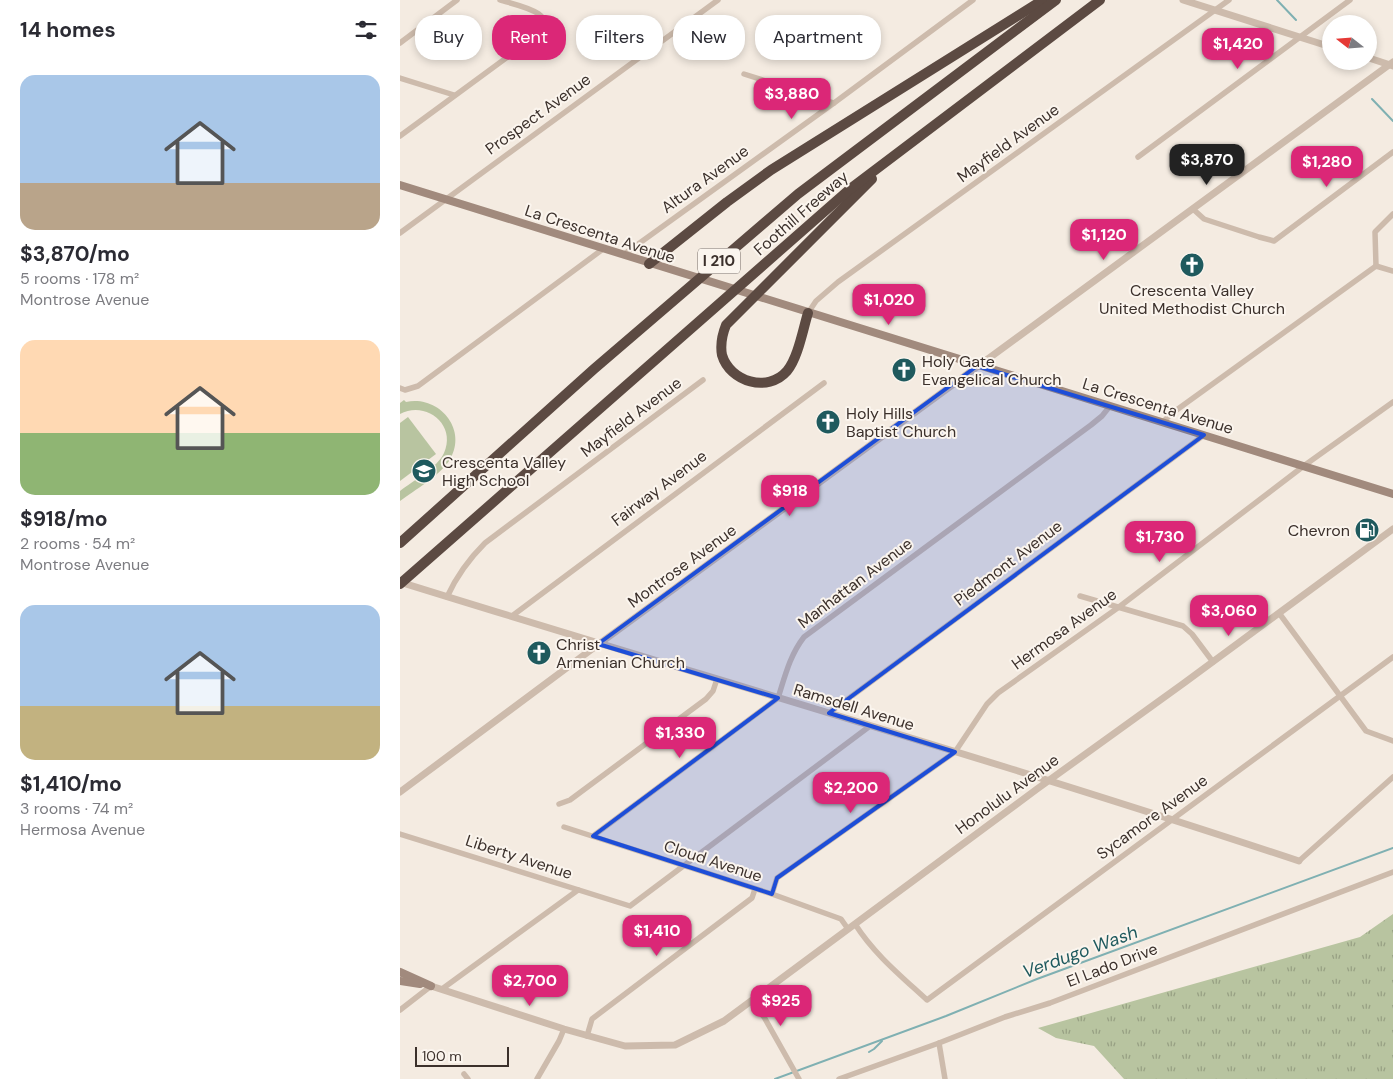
<!DOCTYPE html>
<meta charset="utf-8">
<style>
body{margin:0;font-family:"DM Sans",sans-serif;background:#f2f2f3;color:#2b2b33;height:100vh;display:flex;flex-direction:column;font-size:19px;white-space:nowrap}
*{box-sizing:border-box;margin:0}
p{font-size:16px;color:#7c7c81}
.icon{flex:none;width:28px;height:28px;fill:none;stroke:currentColor;stroke-width:2;stroke-linecap:round;stroke-linejoin:round}
.map{position:relative;flex:1;overflow:hidden}
.panel{display:flex;flex-direction:column;background:#fff;width:400px}
.panel>*{flex:none}
.top-card{position:absolute;left:15px;top:15px;width:475px;height:45px;display:flex;gap:10px}
.needle{width:32px;rotate:287deg}
.buttons{position:absolute;left:922px;top:15px;display:grid;gap:10px}
.buttons a{display:grid;place-items:center;width:55px;height:55px;border-radius:50%;background:#fff;box-shadow:0 2px 8px #0003;font-size:25px}
.scale{position:absolute;left:15px;bottom:12px;width:94px;box-sizing:border-box;padding-left:5px;border:2px solid #3b302b;border-top:0;font-size:14px;line-height:18px;white-space:nowrap;color:#3b302b;-webkit-text-stroke:4px #fbf5ee;paint-order:stroke}
.price{position:absolute;translate:-50% -42px;padding:0 11px;border-radius:10px;background:#db2777;color:#fff;font-size:16px;line-height:32px;filter:drop-shadow(0 1px 2px #0008)}
.price::after{content:'';position:absolute;left:50%;top:30px;width:15px;height:11px;margin-left:-8px;background:inherit;clip-path:polygon(0 0,100% 0,50% 100%)}
.price.current{background:#222;color:#fff}
ul{padding:0;list-style:none}
li{display:grid;align-content:center;gap:10px;height:265px;padding:0 20px}
li span{display:grid;place-items:center;height:155px;border-radius:15px;color:#555}
li>.icon{margin-inline-start:auto}
span .icon{width:90px;height:90px;fill:#fffc;stroke-width:1}
li b{font-size:21px}
h2{display:flex;justify-content:space-between;align-items:center;height:60px;padding:0 20px;font-size:21px}
.pill{padding:0 18px;border-radius:20px;background:#fff;box-shadow:0 2px 8px #0003;font-size:18px;line-height:45px}
.pill.current{background:#db2777;color:#fff}
main{display:flex;flex:1;min-height:0}
.map>svg:first-child{display:block}
.grass{fill:url(#grass-tufts)}
.pitch{fill:#b8c4a0}
.lines{fill:none;stroke-linecap:round;stroke-linejoin:round}
.stream{stroke:#7fb0b2;stroke-width:2}
.minor{stroke:#cdbbac;stroke-width:5.5}
.tertiary{stroke:#cdbbac;stroke-width:7}
.secondary{stroke:#a18a7d;stroke-width:8}
.motorway{stroke:#5c4a42;stroke-width:10}
.marked{fill:#1d4ed8;fill-opacity:0.2;stroke:#1d4ed8;stroke-width:4;stroke-linejoin:round}
.labels{text-anchor:middle;dominant-baseline:central;stroke-width:4;stroke-linejoin:round;paint-order:stroke}
.shield{fill:#fbf5ee;stroke:#756b66;stroke-width:1}
.shield-label{font-size:15px;font-weight:bold;fill:#3b302b}
.street-label{font-size:16px;fill:#3b302b;stroke:#fbf5ee}
.poi-label{font-size:16px;fill:#3b302b;stroke:#fbf5ee;text-anchor:start}
.water-label{font-size:18px;font-style:italic;fill:#1f5a5e;stroke:#fbf5ee}
</style>
<main>
<section class="panel">
<h2>14 homes<svg class="icon" aria-label="filters" viewBox="0 0 24 24"><path d="M4 7h16M4 17h16"/><circle cx="9" cy="7" r="2"/><circle cx="15" cy="17" r="2"/></svg></h2>
<ul>
<li><span style="background:linear-gradient(#a9c7e8 70%,#b9a48a 0)"><svg class="icon" aria-label="home" viewBox="0 0 24 24"><path d="M3 11l9-7 9 7M6 9v11h12V9"/></svg></span><div><b>$3,870/mo</b><p>5 rooms · 178 m²</p><p>Montrose Avenue</p></div></li>
<li><span style="background:linear-gradient(#ffd9b3 60%,#8fb573 0)"><svg class="icon" aria-label="home" viewBox="0 0 24 24"><path d="M3 11l9-7 9 7M6 9v11h12V9"/></svg></span><div><b>$918/mo</b><p>2 rooms · 54 m²</p><p>Montrose Avenue</p></div></li>
<li><span style="background:linear-gradient(#a9c7e8 65%,#c2b280 0)"><svg class="icon" aria-label="home" viewBox="0 0 24 24"><path d="M3 11l9-7 9 7M6 9v11h12V9"/></svg></span><div><b>$1,410/mo</b><p>3 rooms · 74 m²</p><p>Hermosa Avenue</p></div></li>
</ul>
</section>
<div class="map">
<svg width="993" height="1079" viewBox="0 0 993 1079">
<defs>
<pattern id="grass-tufts" width="24" height="20" patternUnits="userSpaceOnUse" patternTransform="scale(1.25)"><rect width="24" height="20" fill="#b8c4a0"/><path d="M3 7l-1-3M5 7V3M7 7l1-3M15 17l-1-3M17 17v-4M19 17l1-3" fill="none" stroke="#97a083"/></pattern>
</defs>
<rect width="100%" height="100%" fill="#f4ebe1"/>
<!-- grass -->
<path class="grass" d="M993,914V1079H724L694,1046L656,1038L638,1028L960,937Z"/>
<!-- pitch -->
<g class="pitch">
<path d="M4,400L6,402C40,395 69,431 49,461C39,476 15,490 0,501V491C13,481 38,467 44,453C57,424 25,400 0,414V403Z"/>
<path d="M8,417L36,454L0,481V423Z"/>
</g>
<g class="lines">
<!-- stream -->
<g class="stream">
<path d="M877,0L896,20"/>
<path d="M972,99L993,121"/>
<path d="M469,1052L474,1049L482,1041"/>
<path d="M375,1079L546,1016L637,979L993,848"/>
</g>
<!-- minor -->
<g class="minor">
<path d="M0,43L57,0"/>
<path d="M344,74L434,103"/>
<path d="M0,78L54,95"/>
<path d="M0,136L136,36C164,13 115,5 100,0"/>
<path d="M738,157L950,0"/>
<path d="M793,209L804,219L859,237L874,241L993,152"/>
<path d="M0,233L318,0"/>
<path d="M223,255L434,103L573,0"/>
<path d="M976,266L975,232L993,214"/>
<path d="M408,313L416,301L438,282L829,0"/>
<path d="M0,388L5,390L18,386L203,249"/>
<path d="M763,422L771,414L976,266L993,271"/>
<path d="M680,596L783,626L792,634L813,662"/>
<path d="M47,597C57,575 68,560 85,543L303,380"/>
<path d="M879,613L966,731L993,741"/>
<path d="M112,616L424,383"/>
<path d="M429,713L804,435"/>
<path d="M159,804L170,800L306,699L313,691L317,679"/>
<path d="M164,827L372,894L441,919L448,929"/>
<path d="M0,834L230,906L470,726"/>
<path d="M193,836L378,698C385,676 390,655 404,637L691,425L702,416L710,406"/>
<path d="M899,861L993,777"/>
<path d="M372,894L377,878L555,752L587,704L598,693L719,607L905,465L993,402"/>
<path d="M455,924C474,954 501,976 527,1000L993,657"/>
<path d="M42,989L178,890"/>
<path d="M351,1001L364,1017L399,1079"/>
<path d="M0,1010L31,986"/>
<path d="M187,1036L192,1019L352,898L355,889"/>
<path d="M539,1043L545,1079"/>
<path d="M64,1074L68,1079"/>
<path d="M137,1079L159,1041L164,1029"/>
<path d="M439,1079L539,1043L605,1017L650,1003L993,872"/>
</g>
<!-- tertiary -->
<g class="tertiary">
<path d="M783,0L931,47"/>
<path d="M969,58L993,66"/>
<path d="M0,582C299,675 601,762 899,861"/>
<path d="M0,792L188,652L993,62"/>
<path d="M31,986L164,1029L225,1046L275,1045L324,1021L637,789L784,683L993,529"/>
</g>
<!-- secondary -->
<g class="secondary">
<path d="M0,185C331,290 662,392 993,494"/>
<path d="M0,972L31,986"/>
<path d="M0,981L20,984"/>
</g>
<!-- motorway -->
<g class="motorway">
<path d="M249,264L327,202L371,170L643,0"/>
<path d="M408,313C403,329 398,358 387,371C368,393 330,382 322,355C320,344 322,335 326,325L472,179"/>
<path d="M0,543L194,369L398,194L656,0"/>
<path d="M0,584L450,189L700,0"/>
</g>
</g>
<!-- marked area -->
<path class="marked" d="M577,366L804,435L429,713L555,752L377,878L372,894L193,836L378,698L198,644Z"/>
<!-- icons -->
<defs>
<symbol id="church-disc" viewBox="-11 -11 22 22"><circle r="9.5" fill="#1f5a5e" stroke="#fbf5ee"/><path d="M-1.2-6h2.4v3.5h3.3v2.4h-3.3V6h-2.4V-.1h-3.3v-2.4h3.3Z" fill="#fff"/></symbol>
<symbol id="school-disc" viewBox="-11 -11 22 22"><circle r="9.5" fill="#1f5a5e" stroke="#fbf5ee"/><path d="M0-5L7-2L0 1L-7-2ZM-4 1L0 2.5L4 1V4Q0 6-4 4Z" fill="#fff"/></symbol>
<symbol id="fuel-disc" viewBox="-11 -11 22 22"><circle r="9.5" fill="#1f5a5e" stroke="#fbf5ee"/><path d="M-5.5-6h7V0h2V4h1.3V-2.5L3-4.5l.8-.8L6-3V5H2.5V1h-1V6h-7ZM-4.2-4.7v3.2H.2V-4.7Z" fill="#fff"/></symbol>
</defs>
<g fill-rule="evenodd">
<use href="#church-disc" x="778" y="251" width="28" height="28"/>
<use href="#church-disc" x="490" y="356" width="28" height="28"/>
<use href="#church-disc" x="414" y="408" width="28" height="28"/>
<use href="#school-disc" x="10" y="457" width="28" height="28"/>
<use href="#fuel-disc" x="953" y="516" width="28" height="28"/>
<use href="#church-disc" x="125" y="639" width="28" height="28"/>
</g>
<g class="labels">
<!-- shield labels -->
<rect class="shield" x="298" y="248.5" width="42" height="25" rx="4"/>
<g class="shield-label">
<text x="319" y="261">I 210</text>
</g>
<!-- street labels -->
<g class="street-label">
<text transform="translate(138 114) rotate(-36)">Prospect Avenue</text>
<text transform="translate(608 143) rotate(-36)">Mayfield Avenue</text>
<text transform="translate(305 179) rotate(-36)">Altura Avenue</text>
<text transform="translate(401 213) rotate(-41)">Foothill Freeway</text>
<text transform="translate(200 234) rotate(18)">La Crescenta Avenue</text>
<text transform="translate(758 406) rotate(17)">La Crescenta Avenue</text>
<text transform="translate(231 417) rotate(-37)">Mayfield Avenue</text>
<text transform="translate(259 488) rotate(-37)">Fairway Avenue</text>
<text transform="translate(608 563) rotate(-37)">Piedmont Avenue</text>
<text transform="translate(282 566) rotate(-36)">Montrose Avenue</text>
<text transform="translate(455 583) rotate(-37)">Manhattan Avenue</text>
<text transform="translate(664 629) rotate(-36)">Hermosa Avenue</text>
<text transform="translate(454 707) rotate(17)">Ramsdell Avenue</text>
<text transform="translate(607 794) rotate(-36)">Honolulu Avenue</text>
<text transform="translate(752 817) rotate(-36)">Sycamore Avenue</text>
<text transform="translate(119 857) rotate(18)">Liberty Avenue</text>
<text transform="translate(313 861) rotate(18)">Cloud Avenue</text>
<text transform="translate(712 965) rotate(-21)">El Lado Drive</text>
</g>
<!-- poi labels -->
<g class="poi-label">
<text x="792" y="290" text-anchor="middle">Crescenta Valley<tspan x="792" dy="18">United Methodist Church</tspan></text>
<text x="522" y="361">Holy Gate<tspan x="522" dy="18">Evangelical Church</tspan></text>
<text x="446" y="413">Holy Hills<tspan x="446" dy="18">Baptist Church</tspan></text>
<text x="42" y="462">Crescenta Valley<tspan x="42" dy="18">High School</tspan></text>
<text x="950" y="530" text-anchor="end">Chevron</text>
<text x="156" y="644">Christ<tspan x="156" dy="18">Armenian Church</tspan></text>
</g>
<!-- water labels -->
<g class="water-label">
<text transform="translate(680 952) rotate(-20)">Verdugo Wash</text>
</g>
</g>
</svg>
<div class="buttons">
<a><svg class="needle" viewBox="-14 -14 28 28"><path d="M0-13l5 13h-10z" fill="#e53935"/><path d="M0 13l5-13h-10z" fill="#7c7c81"/></svg></a>
</div>
<div class="scale">100 m</div>
<b class="price" style="left:838px;top:70px">$1,420</b>
<b class="price" style="left:392px;top:120px">$3,880</b>
<b class="price current" style="left:807px;top:186px">$3,870</b>
<b class="price" style="left:927px;top:188px">$1,280</b>
<b class="price" style="left:704px;top:261px">$1,120</b>
<b class="price" style="left:489px;top:326px">$1,020</b>
<b class="price" style="left:390px;top:517px">$918</b>
<b class="price" style="left:760px;top:563px">$1,730</b>
<b class="price" style="left:829px;top:637px">$3,060</b>
<b class="price" style="left:280px;top:759px">$1,330</b>
<b class="price" style="left:451px;top:814px">$2,200</b>
<b class="price" style="left:257px;top:957px">$1,410</b>
<b class="price" style="left:130px;top:1007px">$2,700</b>
<b class="price" style="left:381px;top:1027px">$925</b>
<div class="top-card">
<a class="pill">Buy</a>
<a class="pill current">Rent</a>
<a class="pill">Filters</a>
<a class="pill">New</a>
<a class="pill">Apartment</a>
</div>
</div>
</main>
